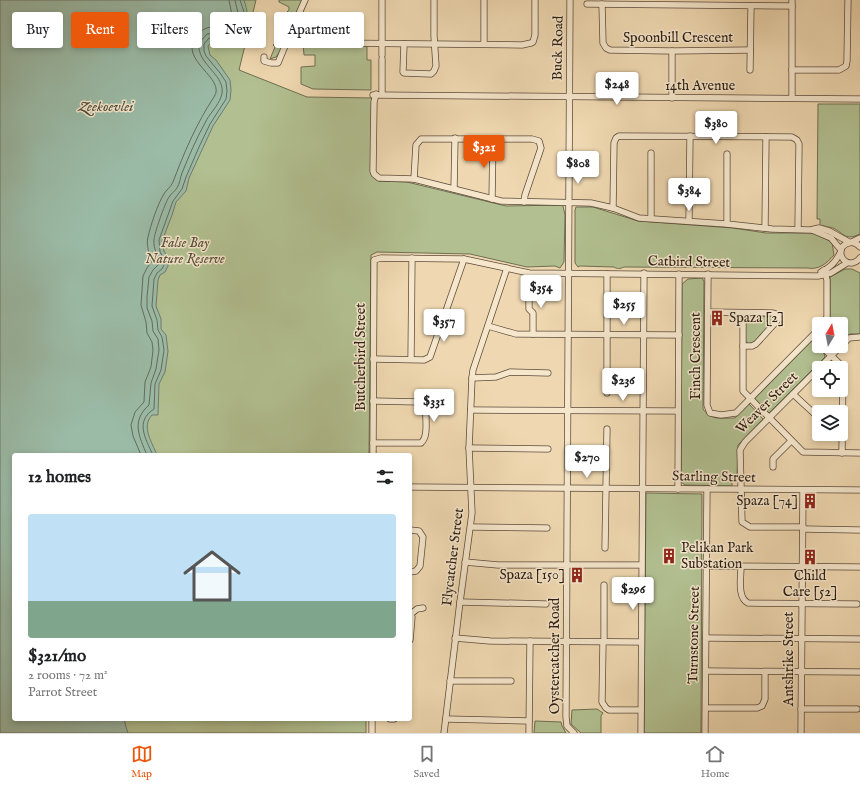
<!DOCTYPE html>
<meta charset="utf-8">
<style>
body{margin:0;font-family:"IM FELL English",serif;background:#f6f6f6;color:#202124;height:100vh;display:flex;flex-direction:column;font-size:15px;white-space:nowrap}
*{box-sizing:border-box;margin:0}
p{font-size:13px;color:#757577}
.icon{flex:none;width:22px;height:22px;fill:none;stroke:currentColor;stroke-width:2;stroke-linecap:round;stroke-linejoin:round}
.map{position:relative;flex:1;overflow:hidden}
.sheet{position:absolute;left:12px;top:453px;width:400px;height:268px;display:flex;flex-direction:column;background:#fff;border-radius:4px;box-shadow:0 2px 6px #0003}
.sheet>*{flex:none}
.guide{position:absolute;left:12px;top:12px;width:400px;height:36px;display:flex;gap:8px}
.needle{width:26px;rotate:10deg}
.buttons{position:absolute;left:812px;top:317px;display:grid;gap:8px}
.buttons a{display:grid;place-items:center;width:36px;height:36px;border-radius:4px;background:#fff;box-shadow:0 2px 6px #0003;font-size:20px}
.price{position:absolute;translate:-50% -34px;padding:0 9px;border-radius:4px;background:#fff;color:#222;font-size:13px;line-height:26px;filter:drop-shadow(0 1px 2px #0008)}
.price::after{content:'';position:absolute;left:50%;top:24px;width:12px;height:9px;margin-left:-6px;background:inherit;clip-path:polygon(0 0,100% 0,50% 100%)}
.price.current{background:#ea580c;color:#fff}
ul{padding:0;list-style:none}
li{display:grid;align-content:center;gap:8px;height:212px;padding:0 16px}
li span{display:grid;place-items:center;height:124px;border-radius:4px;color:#555}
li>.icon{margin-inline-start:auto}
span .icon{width:72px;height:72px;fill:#fffc;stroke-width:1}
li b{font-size:17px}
h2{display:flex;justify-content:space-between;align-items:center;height:48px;padding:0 16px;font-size:17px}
.chip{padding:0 14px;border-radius:4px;background:#fff;box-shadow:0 2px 6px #0003;font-size:14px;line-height:36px}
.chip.current{background:#ea580c;color:#fff}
.tab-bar{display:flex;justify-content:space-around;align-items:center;height:56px;border-top:1px solid #e0e0e0;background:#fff;font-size:11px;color:#757577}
.tab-bar a{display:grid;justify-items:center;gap:2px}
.tab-bar .current{color:#ea580c}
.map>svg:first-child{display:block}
.green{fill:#b2c091;stroke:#6e6e52}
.water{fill:#9bbba7;stroke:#6e7b6b}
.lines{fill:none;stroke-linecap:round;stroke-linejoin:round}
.shore{stroke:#636c5c;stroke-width:1}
.street-casing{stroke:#5c4b3a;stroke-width:7}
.street{stroke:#f5e6cc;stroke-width:5.5}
.labels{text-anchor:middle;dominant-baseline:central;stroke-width:3;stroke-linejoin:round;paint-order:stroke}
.street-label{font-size:14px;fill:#2b1c12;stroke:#f5e6cc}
.park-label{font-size:14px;font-style:italic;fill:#544d38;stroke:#f5e6cc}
.poi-label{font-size:14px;fill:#2b1c12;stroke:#f5e6cc;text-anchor:start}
.water-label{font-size:15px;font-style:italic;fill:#4d4c3f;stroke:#f5e6cc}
</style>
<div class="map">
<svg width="860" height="733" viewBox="0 0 860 733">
<rect width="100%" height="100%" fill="#efd8b1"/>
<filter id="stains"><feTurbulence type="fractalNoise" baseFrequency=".005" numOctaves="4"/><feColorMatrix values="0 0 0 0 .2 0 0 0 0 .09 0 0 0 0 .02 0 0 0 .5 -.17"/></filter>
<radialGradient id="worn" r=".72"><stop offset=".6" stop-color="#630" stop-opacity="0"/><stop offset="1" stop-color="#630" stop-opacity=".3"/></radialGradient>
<!-- green -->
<g class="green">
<path d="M0,0H256L239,70L307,97L372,98L371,174L378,181L407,182L506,206L561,205L563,206L565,215L564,262L560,268L555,266L527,267L470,254L377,252L371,255L369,455H14V719H366V733H0Z"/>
<path d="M279,0H302L281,50L276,57L270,59L275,47L273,45L278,41L277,35L284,28L283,16L289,10V7L279,2Z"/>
<path d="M293,36H297L323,46H367V60H371V90L313,89L301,84V67L315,66V55H304L303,43L294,42L291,41V38Z"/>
<path d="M818,104H860V234C845,241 845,234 833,228C829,227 824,226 820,225V219H817Z"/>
<path d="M576,207H593L638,221L733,228L766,233H809L816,234L832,242L834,255C826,264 819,270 807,268L624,267C620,269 617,269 614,267L580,266L578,267L575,263V210Z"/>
<path d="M845,269H852L860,273V334H850L841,342V324H828L830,322V277Z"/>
<path d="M702,278L704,281L703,409C711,421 722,418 735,418L749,404L763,419L738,445L737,475L732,476V486L685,485L681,482L682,284L688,279Z"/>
<path d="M749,316H775L776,319L753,343L749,344L745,341V319Z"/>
<path d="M812,340L824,353L825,357L768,414L754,399Z"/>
<path d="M646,493L702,494L701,733H644Z"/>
<path d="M597,709L603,713L601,716V733H581L571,724L572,710Z"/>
<path d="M535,721L561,722L562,726L566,733H534Z"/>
</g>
<!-- water -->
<path class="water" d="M0,0H244C247,9 250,20 242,27C240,28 238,29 236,30C232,34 232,39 225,41C218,43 213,39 208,46L210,55L216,60L230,80L231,90L230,100L213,126L189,178L186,191L176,202L172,215L162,241L164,251L168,258V266L165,272L160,275L158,280L156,306L161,319V329L166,335L168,351L165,372L159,384L158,415H152C141,427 152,442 157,455H14V719H124L126,727L128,733H0Z"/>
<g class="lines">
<!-- shore -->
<g class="shore">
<path d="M141,455L133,436L131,425L135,412L144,402L145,382L151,367L153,350L152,342L147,333L146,322L141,305L143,276L147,268L152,261C149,254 146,245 148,237C150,227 158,203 164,194C166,190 171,187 173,182C184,153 196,124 214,97C227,78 178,61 196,36C202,28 211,26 220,26L226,19L232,15L229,0"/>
<path d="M147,455C139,436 131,421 149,405L151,383L156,369L159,350L158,339L153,331L152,321L147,308V297L149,277L153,270L159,264C159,256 153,249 154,240C154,234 165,203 169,197C171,194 175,191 177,188C180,183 180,178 182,173C189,156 196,139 205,123C209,114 218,106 221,97C229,76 196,65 199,43L207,34L224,32L229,24L238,18V13L235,0"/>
<path d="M153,455C145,438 135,421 154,409L155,384L161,370L164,350L162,337L158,330L157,320L152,306L154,279L157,273L162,269L164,265V259L160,252L159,240L173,201L182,189L186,177L199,147L210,124L226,99L227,91L226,82L220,73L206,56L204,51V44L209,38L226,36L233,28L239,24L243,20L244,12L240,0"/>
</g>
<defs>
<g id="street">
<path d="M305,0L292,29L322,42L331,43L522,45L531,43L533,42L535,35V0"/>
<path d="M570,0L566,717L567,726L574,733"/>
<path d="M587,4L792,6"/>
<path d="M602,4L603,43L606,48L610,50L672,51L750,50"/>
<path d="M404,44L403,72L404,73L431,74L434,71L436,66L434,36V0"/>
<path d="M484,44V0"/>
<path d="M382,55V0"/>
<path d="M264,57V61L271,63H278L292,29"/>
<path d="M382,59V94"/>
<path d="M750,70L751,6"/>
<path d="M792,70H839L846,66L847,61L848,0"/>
<path d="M376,94L374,102L373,171L374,174L379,178L414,179L501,201L591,203L613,208L639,218L727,224L772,229L810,230L819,228L829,231L849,242"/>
<path d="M373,95L860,99"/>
<path d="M672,98V51"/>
<path d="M792,98V0"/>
<path d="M414,179L416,145L421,139H532L539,141L541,148L525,195L524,202"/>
<path d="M454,189L455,138"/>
<path d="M492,199L493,139"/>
<path d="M613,208L614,143L616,138L619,136L792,137L797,140L799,144L798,229"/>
<path d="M651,218V153"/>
<path d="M689,220L690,136"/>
<path d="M727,224V154"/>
<path d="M765,228L766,137"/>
<path d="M812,230L831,238L841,250"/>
<path d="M852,242L860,238"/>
<path d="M860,247C855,241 848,241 842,247C837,260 851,269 860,258"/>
<path d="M821,272C830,268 836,262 840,253"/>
<path d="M607,274V393"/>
<path d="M708,274L707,405L710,413L721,415L736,413L819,329"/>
<path d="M529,284V309L533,313V334"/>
<path d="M708,312L773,313L779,315V318L777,321L756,344L752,346H743"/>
<path d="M743,313V391L803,452L860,453"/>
<path d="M823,324L827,317V280L824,270"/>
<path d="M488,326L516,334L679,335"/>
<path d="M812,337L819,344"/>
<path d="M821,346L840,364L843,369L842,453"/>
<path d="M841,346L849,338L860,337"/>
<path d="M373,359L424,360L430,357L464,259"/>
<path d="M411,359L412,258"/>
<path d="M472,378L496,377L510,372L548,373"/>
<path d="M793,394L819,418"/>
<path d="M471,410L678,411"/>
<path d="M373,443H421C429,436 425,419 426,409L425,405L421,402L373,401"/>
<path d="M469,448L548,449"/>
<path d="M373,455L374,260L381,258L464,259L529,273L818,276L831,273L847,263"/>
<path d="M773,467V459L791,441"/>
<path d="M410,487L860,490"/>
<path d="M678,489L679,274"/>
<path d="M471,527L547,528"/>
<path d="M803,527H750L742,522L740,450L745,442L841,346"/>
<path d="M803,529L859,530"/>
<path d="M410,530L419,531L423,537L420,566L416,571L410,572"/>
<path d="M605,548L607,429"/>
<path d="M465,562L498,565H641"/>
<path d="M707,566L860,567"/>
<path d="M741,567C741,577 737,598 748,603L857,604"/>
<path d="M460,602L546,604"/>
<path d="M410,613L412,617L410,640"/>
<path d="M411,614L417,609L423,608"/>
<path d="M455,638L490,641L641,642"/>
<path d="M706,638L860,639"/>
<path d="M603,642L602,702L606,708L609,710H641"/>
<path d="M604,642V585"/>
<path d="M706,671L860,672"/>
<path d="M450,681H511"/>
<path d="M706,708H757L762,706L765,699V672"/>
<path d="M801,709H857"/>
<path d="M390,719H394"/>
<path d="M446,719L529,721"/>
<path d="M372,733V719"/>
<path d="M444,733L460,602L472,513L469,448L472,378L473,370L507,268"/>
<path d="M529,733L530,641"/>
<path d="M641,733L644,273"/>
<path d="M705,733L707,489"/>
<path d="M801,733L803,490"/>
</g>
</defs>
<!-- street casing -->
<use href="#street" class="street-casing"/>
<!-- street -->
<use href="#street" class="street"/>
</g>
<!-- icons -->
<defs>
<symbol id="building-bare" viewBox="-9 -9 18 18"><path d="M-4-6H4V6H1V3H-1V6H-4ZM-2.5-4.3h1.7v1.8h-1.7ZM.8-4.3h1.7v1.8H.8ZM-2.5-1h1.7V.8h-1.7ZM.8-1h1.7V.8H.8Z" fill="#8f2418" stroke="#f5e6cc" stroke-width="2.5" paint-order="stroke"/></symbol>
</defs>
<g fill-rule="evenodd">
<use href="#building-bare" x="706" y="307" width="22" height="22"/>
<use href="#building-bare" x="799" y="490" width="22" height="22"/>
<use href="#building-bare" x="658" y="545" width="22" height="22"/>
<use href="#building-bare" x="799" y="546" width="22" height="22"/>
<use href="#building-bare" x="566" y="564" width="22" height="22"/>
</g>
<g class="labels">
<!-- street labels -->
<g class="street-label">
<text x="678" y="38">Spoonbill Crescent</text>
<text transform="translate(558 48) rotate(-89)">Buck Road</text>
<text x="700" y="86">14th Avenue</text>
<text transform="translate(689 262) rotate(1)">Catbird Street</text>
<text transform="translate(696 356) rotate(-90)">Finch Crescent</text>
<text transform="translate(361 357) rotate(-90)">Butcherbird Street</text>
<text transform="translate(767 403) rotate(-45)">Weaver Street</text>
<text transform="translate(714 477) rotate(1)">Starling Street</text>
<text transform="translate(453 557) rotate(-83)">Flycatcher Street</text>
<text transform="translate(694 635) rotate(-89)">Turnstone Street</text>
<text transform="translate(555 656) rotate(-90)">Oystercatcher Road</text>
<text transform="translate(789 659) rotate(-90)">Antshrike Street</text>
</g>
<!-- park labels -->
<g class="park-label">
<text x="185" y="243">False Bay<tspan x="185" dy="16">Nature Reserve</tspan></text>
</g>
<!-- poi labels -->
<g class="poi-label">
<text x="729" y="318">Spaza [2]</text>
<text x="798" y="501" text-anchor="end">Spaza [74]</text>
<text x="681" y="548">Pelikan Park<tspan x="681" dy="16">Substation</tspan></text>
<text x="565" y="575" text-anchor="end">Spaza [150]</text>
<text x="810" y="576" text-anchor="middle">Child<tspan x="810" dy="16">Care [52]</tspan></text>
</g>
<!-- water labels -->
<g class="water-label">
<text x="106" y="106">Zeekoevlei</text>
</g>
</g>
<rect width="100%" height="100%" filter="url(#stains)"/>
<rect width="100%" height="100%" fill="url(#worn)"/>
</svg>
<div class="buttons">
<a><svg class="needle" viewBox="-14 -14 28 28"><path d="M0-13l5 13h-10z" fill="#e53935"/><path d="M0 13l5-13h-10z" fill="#757577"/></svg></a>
<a><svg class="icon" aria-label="locate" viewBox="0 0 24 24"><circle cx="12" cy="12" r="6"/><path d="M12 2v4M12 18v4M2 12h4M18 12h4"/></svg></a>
<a><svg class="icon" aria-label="layers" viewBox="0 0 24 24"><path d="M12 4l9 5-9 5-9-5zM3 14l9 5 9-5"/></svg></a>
</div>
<b class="price" style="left:617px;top:106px">$248</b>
<b class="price" style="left:716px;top:145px">$380</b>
<b class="price current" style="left:484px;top:169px">$321</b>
<b class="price" style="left:578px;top:185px">$808</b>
<b class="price" style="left:689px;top:212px">$384</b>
<b class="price" style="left:541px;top:309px">$354</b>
<b class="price" style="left:624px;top:326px">$255</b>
<b class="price" style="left:444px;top:343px">$357</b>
<b class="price" style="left:623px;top:402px">$236</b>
<b class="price" style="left:434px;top:423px">$331</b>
<b class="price" style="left:587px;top:479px">$270</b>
<b class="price" style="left:633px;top:611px">$296</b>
<div class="guide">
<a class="chip">Buy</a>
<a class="chip current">Rent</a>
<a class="chip">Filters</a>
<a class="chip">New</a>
<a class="chip">Apartment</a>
</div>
<section class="sheet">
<h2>12 homes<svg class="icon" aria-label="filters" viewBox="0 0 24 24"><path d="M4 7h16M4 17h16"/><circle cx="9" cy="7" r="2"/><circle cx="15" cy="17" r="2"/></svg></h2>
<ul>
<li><span style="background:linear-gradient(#bfe0f5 70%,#7fa58c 0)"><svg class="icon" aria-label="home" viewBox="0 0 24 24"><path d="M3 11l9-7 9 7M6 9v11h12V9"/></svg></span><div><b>$321/mo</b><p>2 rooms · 72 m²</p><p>Parrot Street</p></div></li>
</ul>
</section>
</div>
<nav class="tab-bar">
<a class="current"><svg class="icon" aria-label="map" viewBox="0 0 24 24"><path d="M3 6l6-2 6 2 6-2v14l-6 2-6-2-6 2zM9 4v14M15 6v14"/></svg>Map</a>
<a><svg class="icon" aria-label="saved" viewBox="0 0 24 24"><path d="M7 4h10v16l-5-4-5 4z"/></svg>Saved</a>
<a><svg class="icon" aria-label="home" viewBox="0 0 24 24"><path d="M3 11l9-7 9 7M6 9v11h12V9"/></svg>Home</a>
</nav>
